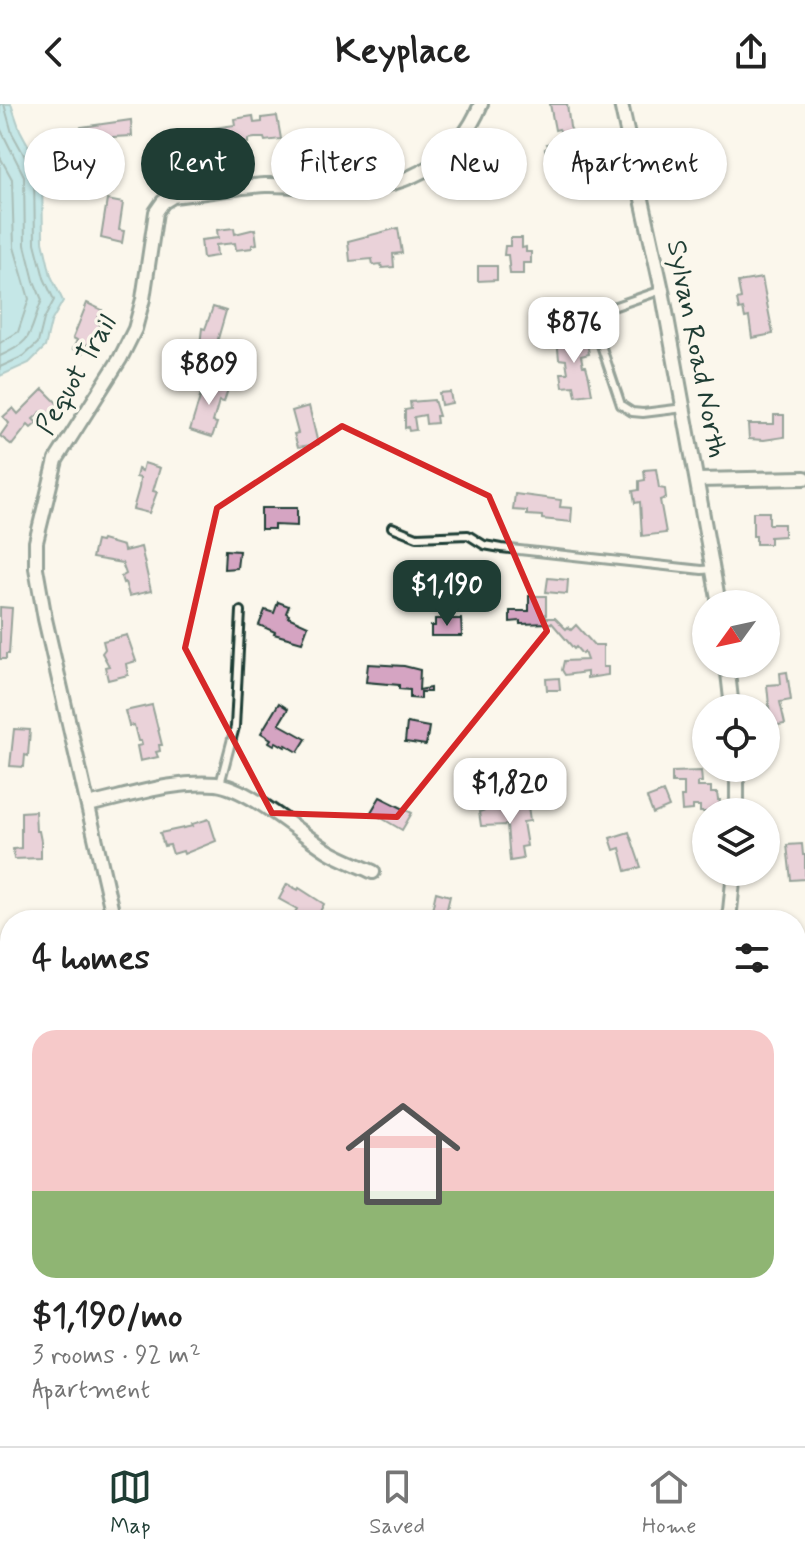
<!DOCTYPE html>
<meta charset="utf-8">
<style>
body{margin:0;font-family:Mynerve,sans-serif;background:#f6f6f6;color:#222;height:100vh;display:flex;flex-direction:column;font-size:30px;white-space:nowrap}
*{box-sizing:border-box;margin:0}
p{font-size:26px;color:#767676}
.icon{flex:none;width:44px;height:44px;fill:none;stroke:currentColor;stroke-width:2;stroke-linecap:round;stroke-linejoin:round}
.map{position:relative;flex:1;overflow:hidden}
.panel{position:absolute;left:0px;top:806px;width:806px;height:536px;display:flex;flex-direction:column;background:#fff;border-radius:32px 32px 0 0;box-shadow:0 2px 6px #0004}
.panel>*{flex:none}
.hud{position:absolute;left:24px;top:24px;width:758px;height:72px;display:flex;gap:16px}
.needle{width:52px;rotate:237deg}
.buttons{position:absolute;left:692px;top:486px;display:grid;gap:16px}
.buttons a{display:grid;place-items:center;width:88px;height:88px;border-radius:50%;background:#fff;box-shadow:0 2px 6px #0004;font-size:40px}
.price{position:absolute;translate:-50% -68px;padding:0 18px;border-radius:16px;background:#fff;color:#222;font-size:26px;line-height:52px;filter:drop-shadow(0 2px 4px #0008)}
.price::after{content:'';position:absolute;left:50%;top:48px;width:24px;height:18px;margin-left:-12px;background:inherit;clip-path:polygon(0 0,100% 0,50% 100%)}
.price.on{background:#1f3d34;color:#fff}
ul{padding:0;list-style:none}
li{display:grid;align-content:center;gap:16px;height:424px;padding:0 32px}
li span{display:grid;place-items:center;height:248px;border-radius:24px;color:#555}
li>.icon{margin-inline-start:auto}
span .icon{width:144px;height:144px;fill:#fffc;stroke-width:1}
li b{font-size:34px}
h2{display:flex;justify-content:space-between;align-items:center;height:96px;padding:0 32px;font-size:34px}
.tag{padding:0 28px;border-radius:36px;background:#fff;box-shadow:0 2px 6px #0004;font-size:28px;line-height:72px}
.tag.on{background:#1f3d34;color:#fff}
header{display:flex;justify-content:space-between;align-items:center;height:104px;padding:0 32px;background:#fff;font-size:36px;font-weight:700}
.tab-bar{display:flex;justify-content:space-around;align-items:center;height:112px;border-top:2px solid #e0e0e0;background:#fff;font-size:22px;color:#767676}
.tab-bar a{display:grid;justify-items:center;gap:4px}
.tab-bar .on{color:#1f3d34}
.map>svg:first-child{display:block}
.water{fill:#83d2df;stroke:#5b969b;stroke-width:2}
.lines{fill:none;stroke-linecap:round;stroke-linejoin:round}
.shore{stroke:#477978;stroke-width:2}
.building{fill:#d5a4c2;stroke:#1f3d34;stroke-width:2}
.lane-casing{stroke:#1f3d34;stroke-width:12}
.street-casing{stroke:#1f3d34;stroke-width:18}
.lane{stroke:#fbf7ec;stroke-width:6}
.street{stroke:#fbf7ec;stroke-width:12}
.marked{fill:none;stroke:#d62828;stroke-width:6;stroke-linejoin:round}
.labels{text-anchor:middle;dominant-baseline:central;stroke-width:7;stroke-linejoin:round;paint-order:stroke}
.street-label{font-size:28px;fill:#1f3d34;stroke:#fbf7ec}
</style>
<header><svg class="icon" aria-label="back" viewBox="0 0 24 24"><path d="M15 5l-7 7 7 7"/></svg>Keyplace<svg class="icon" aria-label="share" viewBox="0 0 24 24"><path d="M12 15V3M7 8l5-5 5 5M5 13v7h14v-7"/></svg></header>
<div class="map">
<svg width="805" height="1342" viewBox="0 0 805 1342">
<rect width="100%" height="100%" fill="#fbf7ec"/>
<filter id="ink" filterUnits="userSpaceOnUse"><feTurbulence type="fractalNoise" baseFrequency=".0125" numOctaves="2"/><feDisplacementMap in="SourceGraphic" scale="16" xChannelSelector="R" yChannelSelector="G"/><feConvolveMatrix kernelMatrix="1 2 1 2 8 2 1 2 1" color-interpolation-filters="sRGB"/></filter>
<g filter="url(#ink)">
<!-- water -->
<path class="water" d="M0,0H11L20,26L42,67L43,137L51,172L63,197L51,218L45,243L29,259L0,272Z"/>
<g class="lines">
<!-- shore -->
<g class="shore">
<path d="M0,24L24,72L25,141L34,177L42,196C28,229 36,236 0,252"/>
<path d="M0,53L12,75L14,143L29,195L18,228L0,239"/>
<path d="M0,263L24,252L38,239L44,215L54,196L44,174L35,139L34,69L12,29L4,0"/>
</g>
</g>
<!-- building -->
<g class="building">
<path d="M550,0H567L570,23L580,45L554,56L552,52L548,53L545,45L549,43L547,40L564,33L559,25L555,26Z"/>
<path d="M253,12L254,19L262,18V14L277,12L281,35L265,37L264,34H255L248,35V39L239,40V43H219L213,24L235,21L234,15Z"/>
<path d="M131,16L132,32L113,33L112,51L109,52L112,75L94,76V63L84,64L83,51H89L88,40H83L81,23Z"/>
<path d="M107,96L123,99L119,126L124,127L122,139L101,134Z"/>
<path d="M234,124L235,130L255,125L257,140L252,141V144L236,146L235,139L216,141L217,152L203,154L201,136L218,134L217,126Z"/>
<path d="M398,124L402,149L393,150L394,163L382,164L381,160L373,161L372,155L350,157L348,137Z"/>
<path d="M510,134H522V144L526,143V148H531V159H523V170H510L508,151H504L505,142H510Z"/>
<path d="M478,162H497V176L478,177Z"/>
<path d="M762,174L773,230L752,234L749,213L745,214L743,205L739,206L737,196L741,195L738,178Z"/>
<path d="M87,199L102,206L96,218L100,220L91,242L87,240L83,249L73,245L77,236L73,234Z"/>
<path d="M213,203L226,207L215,245L200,241L202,224L205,225Z"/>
<path d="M567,228L569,238H587L589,250L581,252L583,262H586L589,273L592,290L576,292L574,282L563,283L561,269H568L567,263L566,256L559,255L557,235L558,229Z"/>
<path d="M206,274L229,282L224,298L219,297L213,318L217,319L212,333L190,326Z"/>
<path d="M43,285L58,300L45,313L41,308L33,315L37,319L31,324L28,321L12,341L0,332L9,319L3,313L13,304L18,310Z"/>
<path d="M450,288L452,299L441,301L439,289Z"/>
<path d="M434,296L439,312H436L437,319L426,320L425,311L414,313L416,326L409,327L408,323L405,324V306L411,305L410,298Z"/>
<path d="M309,302L318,340L298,343L294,330L298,329L292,307Z"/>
<path d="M774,311H784V333L764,336L749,335L748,320H774Z"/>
<path d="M144,359L160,364L153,387L157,388L149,409L133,405L139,384L140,374L136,373L138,365L142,367Z"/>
<path d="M656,365L659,384L665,385L666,394L660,396L666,429L642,432L640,398L635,399L633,387L639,386V377L645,376L644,366Z"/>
<path d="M515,390L561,396L560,403L572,404L571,418L542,415V412L527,411V407L513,406Z"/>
<path d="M261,404H297V422L274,421V425H261Z"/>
<path d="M753,408H769V420H784V432L770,433V440H756V432H753Z"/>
<path d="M102,436L123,442L124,447L141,443L151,487L129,492L125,478L123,479L121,473L126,470L122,459L92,454L96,437L101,438Z"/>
<path d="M225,446L239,447L237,464L224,465Z"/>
<path d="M548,474L568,476L567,490L546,488Z"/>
<path d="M529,492H546V514H555L566,525L568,523L571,526L576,521L594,541H603V563H608V571L587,574V568L565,571L562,566L564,557L587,556L584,548L582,550L576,543L574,545L552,519L520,520V517L510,518V507H529Z"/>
<path d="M278,498L289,502L286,509L289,511L288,513L308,522L302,538L274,530L275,528L259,521L265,506L274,509Z"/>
<path d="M0,503L12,504L9,550H6V555H0Z"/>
<path d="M435,515H461L462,532H431V522H435Z"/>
<path d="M127,531L136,557L126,560L128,571L108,576L105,563L109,562L102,549L105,545L103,537Z"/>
<path d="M368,560L404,562L420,566L419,586L430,584V588H421V595L410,594V586L399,585V581L366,578Z"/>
<path d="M787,568L791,596L780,598L785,620L771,622L767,581L781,580L780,569Z"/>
<path d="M559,574L560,586H547L546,575Z"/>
<path d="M279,599L288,605L279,620L306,635L298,648L286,641L285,643L276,638L274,641L269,638L271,635L261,629Z"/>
<path d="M152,601L162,641H159L160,647L156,648L158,653L140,657L137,642L142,641L141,637H138L134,621L129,622L125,607Z"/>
<path d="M407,619L429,623L426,641L405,638Z"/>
<path d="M14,625L30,626L28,652L25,651L24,663L10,662Z"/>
<path d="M701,667L702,678H698V683H711V689H717L718,696H720L718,708H700V702H693V706L682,707L681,693H684V679H672V668Z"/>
<path d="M663,688L669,703L653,710L647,694Z"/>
<path d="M380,693L412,709L402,726L371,708Z"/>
<path d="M521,698V703L528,702L530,717L523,718L527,742L521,743L523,755L510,757L507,721L481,722L479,708L491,704L495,706L505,704L504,701Z"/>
<path d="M35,707L36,727H39L41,737V754L14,755L13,745L21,744V708Z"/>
<path d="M209,715L216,737L184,750L183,747L173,750L170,741L164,742L160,729L193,722L192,720Z"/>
<path d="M629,728L641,763L626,767L620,744L614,746L610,734Z"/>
<path d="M802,740L803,751H805V775L791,776L787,741Z"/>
<path d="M287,780L298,786L299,784L324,800L316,815L304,809L301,814L294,810L297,805L279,795Z"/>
<path d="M436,788L450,792L446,809L442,816H424L427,805L432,806Z"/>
<path d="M6,1081H10L9,1140L0,1139V1095L1,1089H5Z"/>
<path d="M801,1291H805V1313L798,1320L796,1294Z"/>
<path d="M386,1332H402L396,1342L383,1337Z"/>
<path d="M660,1332H681L673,1342H658L654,1338Z"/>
</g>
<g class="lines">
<defs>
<g id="lane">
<path d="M662,186L607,205L597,218L598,232L621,301L632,308L643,309L684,304"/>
<path d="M392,423L417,433L468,431L484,441L501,444L702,466L713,465"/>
<path d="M220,680L235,623L241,507"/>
<path d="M0,1166L7,1159"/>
</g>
<g id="street">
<path d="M621,0L662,186L719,500"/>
<path d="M697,376L805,374"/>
<path d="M727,560L732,604"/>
<path d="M737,664V708"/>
<path d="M88,701C129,692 175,676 216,680C249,684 298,728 328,747C341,755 358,761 373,768"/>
<path d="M114,816L45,515L36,464V438L56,356L120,255L135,225L143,195L156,108L163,98L173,92C203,89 235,83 265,81C294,80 322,86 351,85C411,83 458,56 481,0"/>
<path d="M729,816L734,768"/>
<path d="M796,1213L805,1209"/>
<path d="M558,1332L567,1342"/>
<path d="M457,1342L469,1332"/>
</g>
</defs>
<!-- lane casing -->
<use href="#lane" class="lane-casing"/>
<!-- street casing -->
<use href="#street" class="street-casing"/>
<!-- lane -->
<use href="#lane" class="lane"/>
<!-- street -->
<use href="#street" class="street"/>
</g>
</g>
<!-- marked area -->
<path d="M0 0H805V1342H0ZM342,322L489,392L547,527L397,713L272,709L185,544L217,404Z" fill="#fbf7ec" fill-opacity=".55" fill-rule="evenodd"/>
<path class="marked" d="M342,322L489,392L547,527L397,713L272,709L185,544L217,404Z"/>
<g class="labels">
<!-- street labels -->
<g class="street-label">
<text transform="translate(696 245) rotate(79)">Sylvan Road North</text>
<text transform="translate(77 271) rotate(-60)">Pequot Trail</text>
</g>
</g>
</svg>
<div class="buttons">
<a><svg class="needle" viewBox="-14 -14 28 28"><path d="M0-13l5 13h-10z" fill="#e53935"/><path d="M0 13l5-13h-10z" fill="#767676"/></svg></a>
<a><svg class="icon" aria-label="locate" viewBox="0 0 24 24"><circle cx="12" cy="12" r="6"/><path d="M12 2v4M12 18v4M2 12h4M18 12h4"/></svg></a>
<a><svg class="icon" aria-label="layers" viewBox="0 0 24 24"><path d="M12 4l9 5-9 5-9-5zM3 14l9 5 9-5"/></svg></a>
</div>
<b class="price" style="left:574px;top:261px">$876</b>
<b class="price" style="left:209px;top:303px">$809</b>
<b class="price on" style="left:447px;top:524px">$1,190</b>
<b class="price" style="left:510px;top:722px">$1,820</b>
<div class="hud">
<a class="tag">Buy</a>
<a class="tag on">Rent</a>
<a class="tag">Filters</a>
<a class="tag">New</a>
<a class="tag">Apartment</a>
</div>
<section class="panel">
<h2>4 homes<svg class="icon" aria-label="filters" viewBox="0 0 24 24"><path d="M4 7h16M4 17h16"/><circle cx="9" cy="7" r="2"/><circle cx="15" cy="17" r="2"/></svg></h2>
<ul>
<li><span style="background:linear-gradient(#f6c9c9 65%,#8fb573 0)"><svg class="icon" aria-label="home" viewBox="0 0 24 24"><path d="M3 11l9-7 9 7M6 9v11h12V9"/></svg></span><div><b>$1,190/mo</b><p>3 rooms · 92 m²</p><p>Apartment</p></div></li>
</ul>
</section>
</div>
<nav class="tab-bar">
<a class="on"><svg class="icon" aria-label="map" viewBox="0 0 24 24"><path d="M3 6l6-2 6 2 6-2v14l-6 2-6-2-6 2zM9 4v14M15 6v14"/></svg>Map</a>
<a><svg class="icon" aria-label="saved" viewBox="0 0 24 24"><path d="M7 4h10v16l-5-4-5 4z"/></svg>Saved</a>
<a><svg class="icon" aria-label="home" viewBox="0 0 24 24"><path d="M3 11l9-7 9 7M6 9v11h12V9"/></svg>Home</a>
</nav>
